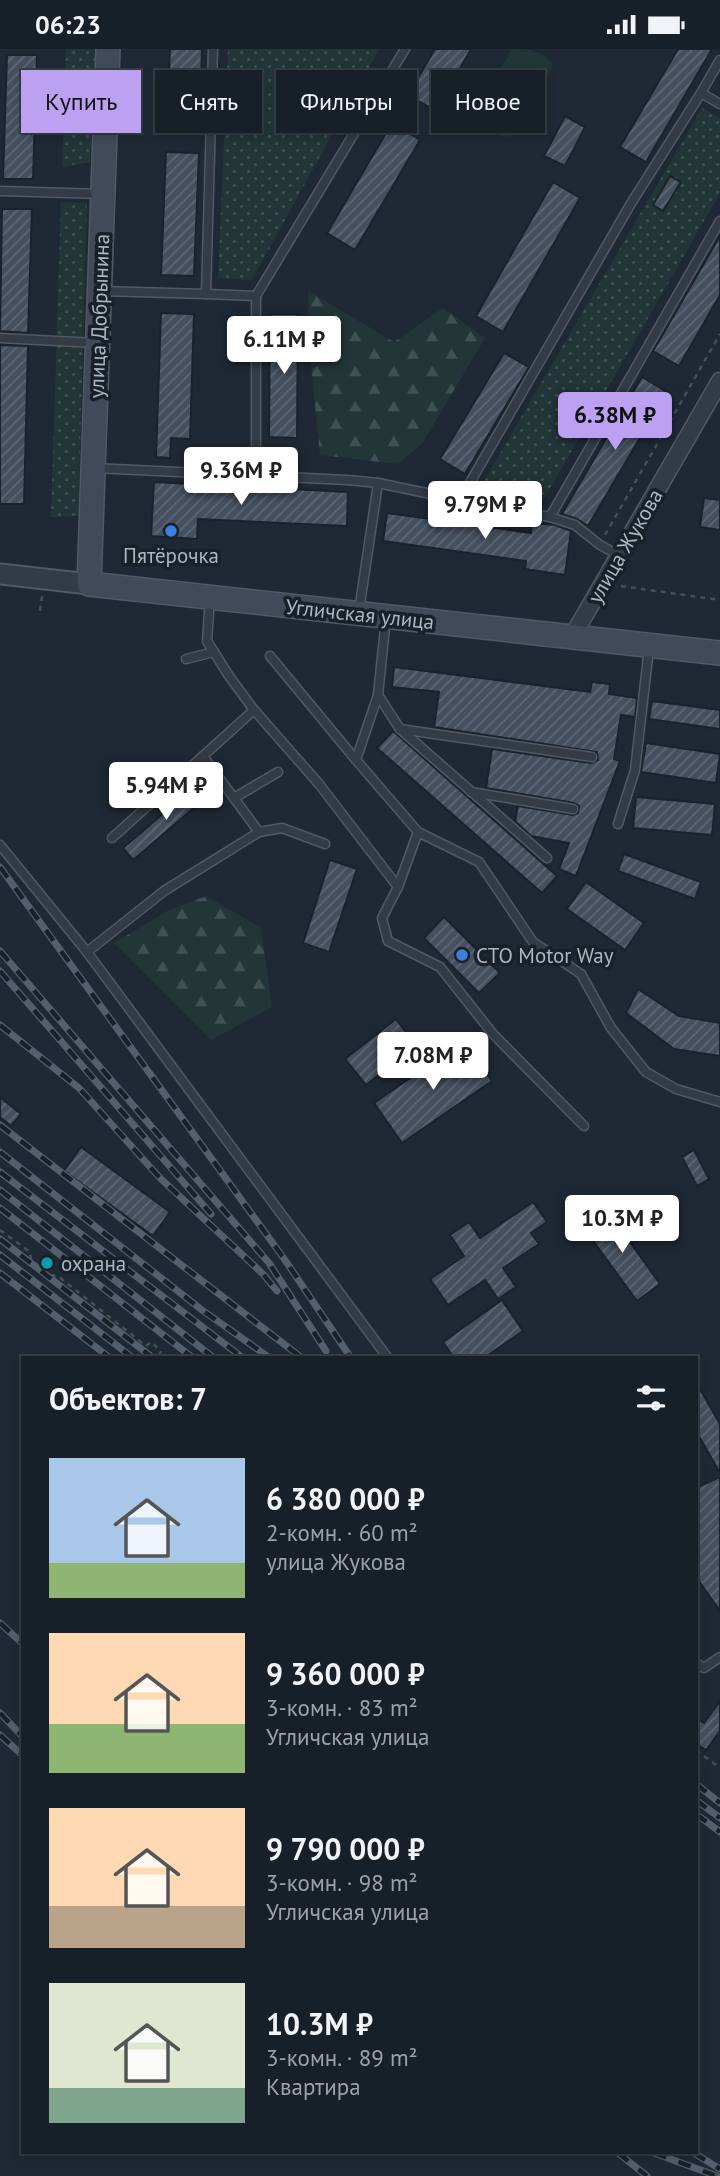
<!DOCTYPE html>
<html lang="ru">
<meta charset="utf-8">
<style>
body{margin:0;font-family:"PT Sans",sans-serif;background:#242c34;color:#f1f3f6;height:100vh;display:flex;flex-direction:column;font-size:26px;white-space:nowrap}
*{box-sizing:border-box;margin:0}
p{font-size:23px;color:#9ea2a8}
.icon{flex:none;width:38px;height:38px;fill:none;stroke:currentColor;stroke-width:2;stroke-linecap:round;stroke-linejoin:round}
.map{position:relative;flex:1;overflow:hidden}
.sheet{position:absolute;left:21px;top:1307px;width:677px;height:798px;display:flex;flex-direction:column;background:#171f28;border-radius:0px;box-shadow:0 4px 10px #0003,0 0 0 2px #363d45}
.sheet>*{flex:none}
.guide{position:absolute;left:21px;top:21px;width:679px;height:63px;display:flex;gap:14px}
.price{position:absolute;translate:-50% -60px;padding:0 16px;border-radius:7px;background:#fff;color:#222;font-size:23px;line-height:46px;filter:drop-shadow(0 2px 4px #0008)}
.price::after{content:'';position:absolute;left:50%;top:42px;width:21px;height:16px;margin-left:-10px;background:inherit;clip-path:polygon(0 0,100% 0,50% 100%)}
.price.active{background:#bca0f2;color:#111}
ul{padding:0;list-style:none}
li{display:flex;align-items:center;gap:21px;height:175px;padding:0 28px}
li span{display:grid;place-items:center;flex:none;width:196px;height:140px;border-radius:0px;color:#555}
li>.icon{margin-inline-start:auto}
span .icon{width:84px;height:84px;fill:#fffc;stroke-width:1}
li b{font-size:30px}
h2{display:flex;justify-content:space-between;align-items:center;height:84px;padding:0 28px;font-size:30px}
.chip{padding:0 24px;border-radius:0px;background:#171f28;box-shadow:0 4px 10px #0003,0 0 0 2px #363d45;font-size:24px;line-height:63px}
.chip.active{background:#bca0f2;color:#111}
.status{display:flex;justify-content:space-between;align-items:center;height:49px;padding:0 35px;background:#171f28;direction:ltr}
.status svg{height:19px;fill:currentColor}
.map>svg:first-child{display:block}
.grass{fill:url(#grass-dots)}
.forest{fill:url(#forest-firs)}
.green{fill:#223637}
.building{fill:url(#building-hatch);stroke:#1a222c;stroke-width:2}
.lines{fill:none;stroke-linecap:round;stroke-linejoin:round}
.service-casing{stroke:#505964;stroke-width:11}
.minor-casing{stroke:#505964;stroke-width:19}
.tertiary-casing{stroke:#505964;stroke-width:23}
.secondary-casing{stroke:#505964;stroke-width:26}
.path{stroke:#3f5254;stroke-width:2.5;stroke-dasharray:5 5;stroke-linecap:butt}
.service{stroke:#333b46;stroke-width:8}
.minor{stroke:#333b46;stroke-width:16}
.tertiary{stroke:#333b46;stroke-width:19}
.secondary{stroke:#414a58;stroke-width:23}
.rail-casing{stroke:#545f6d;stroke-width:7}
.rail{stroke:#18202a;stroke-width:4.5;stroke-dasharray:13;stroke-linecap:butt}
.path-bridge{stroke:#3f5254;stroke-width:2.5;stroke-dasharray:5 5;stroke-linecap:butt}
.shop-dot{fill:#3f7fe0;stroke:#18202a;stroke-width:2.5}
.culture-dot{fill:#0f9aa8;stroke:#18202a;stroke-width:2.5}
.labels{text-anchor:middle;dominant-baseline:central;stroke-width:7;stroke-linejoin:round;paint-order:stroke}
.street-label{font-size:21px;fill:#acb6c3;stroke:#18202a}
.poi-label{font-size:21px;fill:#acb6c3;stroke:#18202a;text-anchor:start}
</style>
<div class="status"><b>06:23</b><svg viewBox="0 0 49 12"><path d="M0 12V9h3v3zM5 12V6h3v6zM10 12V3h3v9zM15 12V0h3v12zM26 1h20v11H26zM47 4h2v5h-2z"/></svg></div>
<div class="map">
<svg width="720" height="2127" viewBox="0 0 720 2127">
<defs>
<pattern id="grass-dots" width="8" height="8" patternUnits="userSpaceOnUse" patternTransform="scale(1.75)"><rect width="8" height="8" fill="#223637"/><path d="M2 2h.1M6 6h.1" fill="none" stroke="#3f5152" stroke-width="1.8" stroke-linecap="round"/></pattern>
<pattern id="forest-firs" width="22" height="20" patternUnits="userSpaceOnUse" patternTransform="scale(1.75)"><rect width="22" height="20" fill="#223637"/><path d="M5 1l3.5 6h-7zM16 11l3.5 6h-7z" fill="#3f5152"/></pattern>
<pattern id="building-hatch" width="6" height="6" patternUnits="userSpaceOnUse" patternTransform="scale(1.75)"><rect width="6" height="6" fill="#45505f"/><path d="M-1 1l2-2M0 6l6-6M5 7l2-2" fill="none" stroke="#5d6774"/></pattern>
</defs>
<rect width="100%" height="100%" fill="#1f2935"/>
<!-- grass -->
<g class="grass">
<path d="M66,0H96L90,113L62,118Z"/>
<path d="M228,0H379L252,231L218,229Z"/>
<path d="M702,59L720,69V144L542,453L478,442Z"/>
<path d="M61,153L87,154L78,467L51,468Z"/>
</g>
<!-- forest -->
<g class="forest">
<path d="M308,242L394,293L443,259L485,289L423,393L398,415L320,406L310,306Z"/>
<path d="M206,847L261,879L272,958L211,991L114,894L169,861Z"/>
</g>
<!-- green -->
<path class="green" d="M512,0C528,0 540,1 552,14L551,22L515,82L510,88C497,88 479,78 474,66Z"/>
<!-- building -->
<g class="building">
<path d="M170,0H202L200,67L167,66Z"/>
<path d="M435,0H471L436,62L408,46Z"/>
<path d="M678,0H712L646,113L620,98Z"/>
<path d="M7,6H37L33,130H3Z"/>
<path d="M565,67L585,78L565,117L544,107Z"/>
<path d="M392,74L420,91L355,201L327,184Z"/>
<path d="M166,103L199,104L194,227L161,226Z"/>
<path d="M670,127L681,133L663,162L653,156Z"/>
<path d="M553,133L580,149L503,283L476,267Z"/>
<path d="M2,160H32L28,284L0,282Z"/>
<path d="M720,187V246L679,317L653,302Z"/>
<path d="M161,264L194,265L190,390L171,389L170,409L156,408Z"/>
<path d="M270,265H298L297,389L269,388Z"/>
<path d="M0,296L28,297L24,455H0Z"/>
<path d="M504,304L529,318L465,425L440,410Z"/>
<path d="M642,328L667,343L588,477L577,470L562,465Z"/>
<path d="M154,433L348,443L347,477L198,470L197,490L151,487Z"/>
<path d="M704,449L720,451V481L700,478Z"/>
<path d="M387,464L531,484L532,474L555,476L571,482L565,526L525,520L526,512L383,492Z"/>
<path d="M394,618L590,643L592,633L610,635L609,645L637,649L635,668L621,666L614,710L620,712L576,827L559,820L569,794L531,787L515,772L518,757L573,766L578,764L579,757L574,754L486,739L492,700L591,714L598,711L597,703L434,678L439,643L392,638Z"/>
<path d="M652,652L720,661V680L649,670Z"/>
<path d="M393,682L557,827L542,844L377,699Z"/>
<path d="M646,694L720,705L716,734L641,723Z"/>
<path d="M199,734L209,746L133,811L123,799Z"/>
<path d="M636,748L715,755L712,786L633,779Z"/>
<path d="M624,805L701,833L695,850L618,822Z"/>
<path d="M330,811L357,820L329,903L303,894Z"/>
<path d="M586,833L644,874L625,901L567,860Z"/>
<path d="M444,868L500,924L479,944L424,889Z"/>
<path d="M638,940L679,967L720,974V1007L674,1000L626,964Z"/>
<path d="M396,970L416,997L366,1036L345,1010Z"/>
<path d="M465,991L492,1032L402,1094L374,1054Z"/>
<path d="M0,1048L21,1065L11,1077L0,1068Z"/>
<path d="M81,1098L170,1163L153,1187L64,1122Z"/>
<path d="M694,1101L709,1130L697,1137L682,1108Z"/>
<path d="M533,1153L547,1173L531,1184L539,1195L503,1219L516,1238L498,1250L485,1231L448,1256L430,1230L464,1207L450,1186L469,1173L480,1189Z"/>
<path d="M607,1161L660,1235L637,1252L583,1178Z"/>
<path d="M502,1251L523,1282L484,1309H454L443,1293Z"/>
<path d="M696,1333L720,1375V1424L696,1382Z"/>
<path d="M720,1428V1562L696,1528V1439Z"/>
<path d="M720,1652V1682L706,1701L696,1695V1669L704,1674Z"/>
</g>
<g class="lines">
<defs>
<g id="service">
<path d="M720,11L701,44L720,55"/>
<path d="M0,142L102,145"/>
<path d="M101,242L206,245L213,0"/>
<path d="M206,245L256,247V426"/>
<path d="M256,247L405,0"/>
<path d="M0,289L95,294"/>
<path d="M94,419L347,431L378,434L460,451"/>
<path d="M550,468L460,451L630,156L701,44"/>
<path d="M620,507L600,496L575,476L550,468L720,172"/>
<path d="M210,550L207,592L229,627L254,661L319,735L398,838"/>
<path d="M359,562L378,434"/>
<path d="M386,569L378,646L356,711L418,783L398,838L382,869L388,892L440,918L493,985L584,1077"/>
<path d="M270,607L356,711"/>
<path d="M186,610L214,603"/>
<path d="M378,646L400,680L547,809"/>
<path d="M400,680L592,708"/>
<path d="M471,743L573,760"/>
<path d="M234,749L278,723"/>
<path d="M618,775L635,721L649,599"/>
<path d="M259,783L282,779L325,795"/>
<path d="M418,783L479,813L533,893L581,925L611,979L646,1023L676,1040L720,1053"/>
<path d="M112,789L254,661"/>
<path d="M0,796L87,903L388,1309"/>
<path d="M87,903L164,842L259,783L203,707"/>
<path d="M696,1614L704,1619L720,1608"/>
</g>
<path id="minor" d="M572,588L720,332"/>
<path id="tertiary" d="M0,525L89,535"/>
<path id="secondary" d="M108,0L89,535L720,604"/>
</defs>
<!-- service casing -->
<use href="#service" class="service-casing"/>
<!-- minor casing -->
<use href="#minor" class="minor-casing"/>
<!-- tertiary casing -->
<use href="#tertiary" class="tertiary-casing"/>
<!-- secondary casing -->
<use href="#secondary" class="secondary-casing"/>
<!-- path -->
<g class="path">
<path d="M605,486L720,285"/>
<path d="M621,537L720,551"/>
<path d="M40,562L42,548H44"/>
<path d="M0,1181L30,1203L31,1211L50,1226L58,1227L146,1297L151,1293L161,1302L159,1307L162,1309"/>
<path d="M696,1701L720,1719"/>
</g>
<!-- service -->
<use href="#service" class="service"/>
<!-- minor -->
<use href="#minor" class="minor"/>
<!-- tertiary -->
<use href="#tertiary" class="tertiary"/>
<!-- secondary -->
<use href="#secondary" class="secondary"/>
<defs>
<g id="rail">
<path d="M0,818L285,1211L351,1309"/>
<path d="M0,902L269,1214L326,1302"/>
<path d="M0,922L211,1165"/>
<path d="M0,976L79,1039L160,1129L263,1225L277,1242"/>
<path d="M0,1076L302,1309"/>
<path d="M0,1103L202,1261L270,1309"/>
<path d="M0,1123L243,1309"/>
<path d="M0,1141L214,1309"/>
<path d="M0,1159L193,1309"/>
<path d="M0,1190L153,1309"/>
<path d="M0,1206L133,1309"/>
<path d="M0,1224L110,1309"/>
<path d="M0,1574L23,1595"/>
<path d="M0,1664L23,1688"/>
<path d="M0,1686L20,1704"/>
<path d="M696,1735L720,1754"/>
<path d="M696,1751L720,1769"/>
<path d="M696,1765L720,1783"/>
<path d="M618,2104L647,2127"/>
<path d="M654,2104L717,2127"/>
<path d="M694,2104L720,2120"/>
</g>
</defs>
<!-- rail casing -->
<use href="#rail" class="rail-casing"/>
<!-- rail -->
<use href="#rail" class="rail"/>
<!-- path-bridge -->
<path class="path-bridge" d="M715,2127L720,2121"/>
</g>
<!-- markers -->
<g class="shop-dot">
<circle cx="171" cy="482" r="7"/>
<circle cx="462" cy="906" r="7"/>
</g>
<circle class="culture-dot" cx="47" cy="1214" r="7"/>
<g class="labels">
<!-- street labels -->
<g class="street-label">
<text transform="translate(99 267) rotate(-88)">улица Добрынина</text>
<text transform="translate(625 497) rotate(-60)">улица Жукова</text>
<text transform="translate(360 565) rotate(6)">Угличская улица</text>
</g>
<!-- poi labels -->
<g class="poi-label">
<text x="171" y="506" text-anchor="middle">Пятёрочка</text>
<text x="476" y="906">СТО Motor Way</text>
<text x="61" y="1214">охрана</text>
</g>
</g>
</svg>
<b class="price" style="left:284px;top:327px">6.11M ₽</b>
<b class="price active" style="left:615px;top:403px">6.38M ₽</b>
<b class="price" style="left:241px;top:458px">9.36M ₽</b>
<b class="price" style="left:485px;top:492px">9.79M ₽</b>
<b class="price" style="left:166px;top:773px">5.94M ₽</b>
<b class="price" style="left:433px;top:1043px">7.08M ₽</b>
<b class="price" style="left:622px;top:1206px">10.3M ₽</b>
<div class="guide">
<a class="chip active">Купить</a>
<a class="chip">Снять</a>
<a class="chip">Фильтры</a>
<a class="chip">Новое</a>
</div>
<section class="sheet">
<h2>Объектов: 7<svg class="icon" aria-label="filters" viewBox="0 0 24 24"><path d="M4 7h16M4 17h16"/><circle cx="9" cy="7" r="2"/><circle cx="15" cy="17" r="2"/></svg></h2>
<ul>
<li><span style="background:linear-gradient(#a9c7e8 75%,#8fb573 0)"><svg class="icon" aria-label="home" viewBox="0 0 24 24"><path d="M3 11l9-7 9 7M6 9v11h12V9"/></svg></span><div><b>6 380 000 ₽</b><p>2-комн. · 60 m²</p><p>улица Жукова</p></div></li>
<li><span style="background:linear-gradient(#ffd9b3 65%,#8fb573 0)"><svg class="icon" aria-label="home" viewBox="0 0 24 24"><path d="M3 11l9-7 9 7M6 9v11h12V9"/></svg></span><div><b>9 360 000 ₽</b><p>3-комн. · 83 m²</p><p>Угличская улица</p></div></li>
<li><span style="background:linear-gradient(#ffd9b3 70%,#b9a48a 0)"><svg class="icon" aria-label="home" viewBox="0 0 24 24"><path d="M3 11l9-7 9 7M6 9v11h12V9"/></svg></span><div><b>9 790 000 ₽</b><p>3-комн. · 98 m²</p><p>Угличская улица</p></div></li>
<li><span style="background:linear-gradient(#dfe7d0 75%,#7fa58c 0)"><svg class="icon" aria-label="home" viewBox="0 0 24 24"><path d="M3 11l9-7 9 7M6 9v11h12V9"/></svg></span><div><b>10.3M ₽</b><p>3-комн. · 89 m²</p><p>Квартира</p></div></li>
</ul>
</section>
</div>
